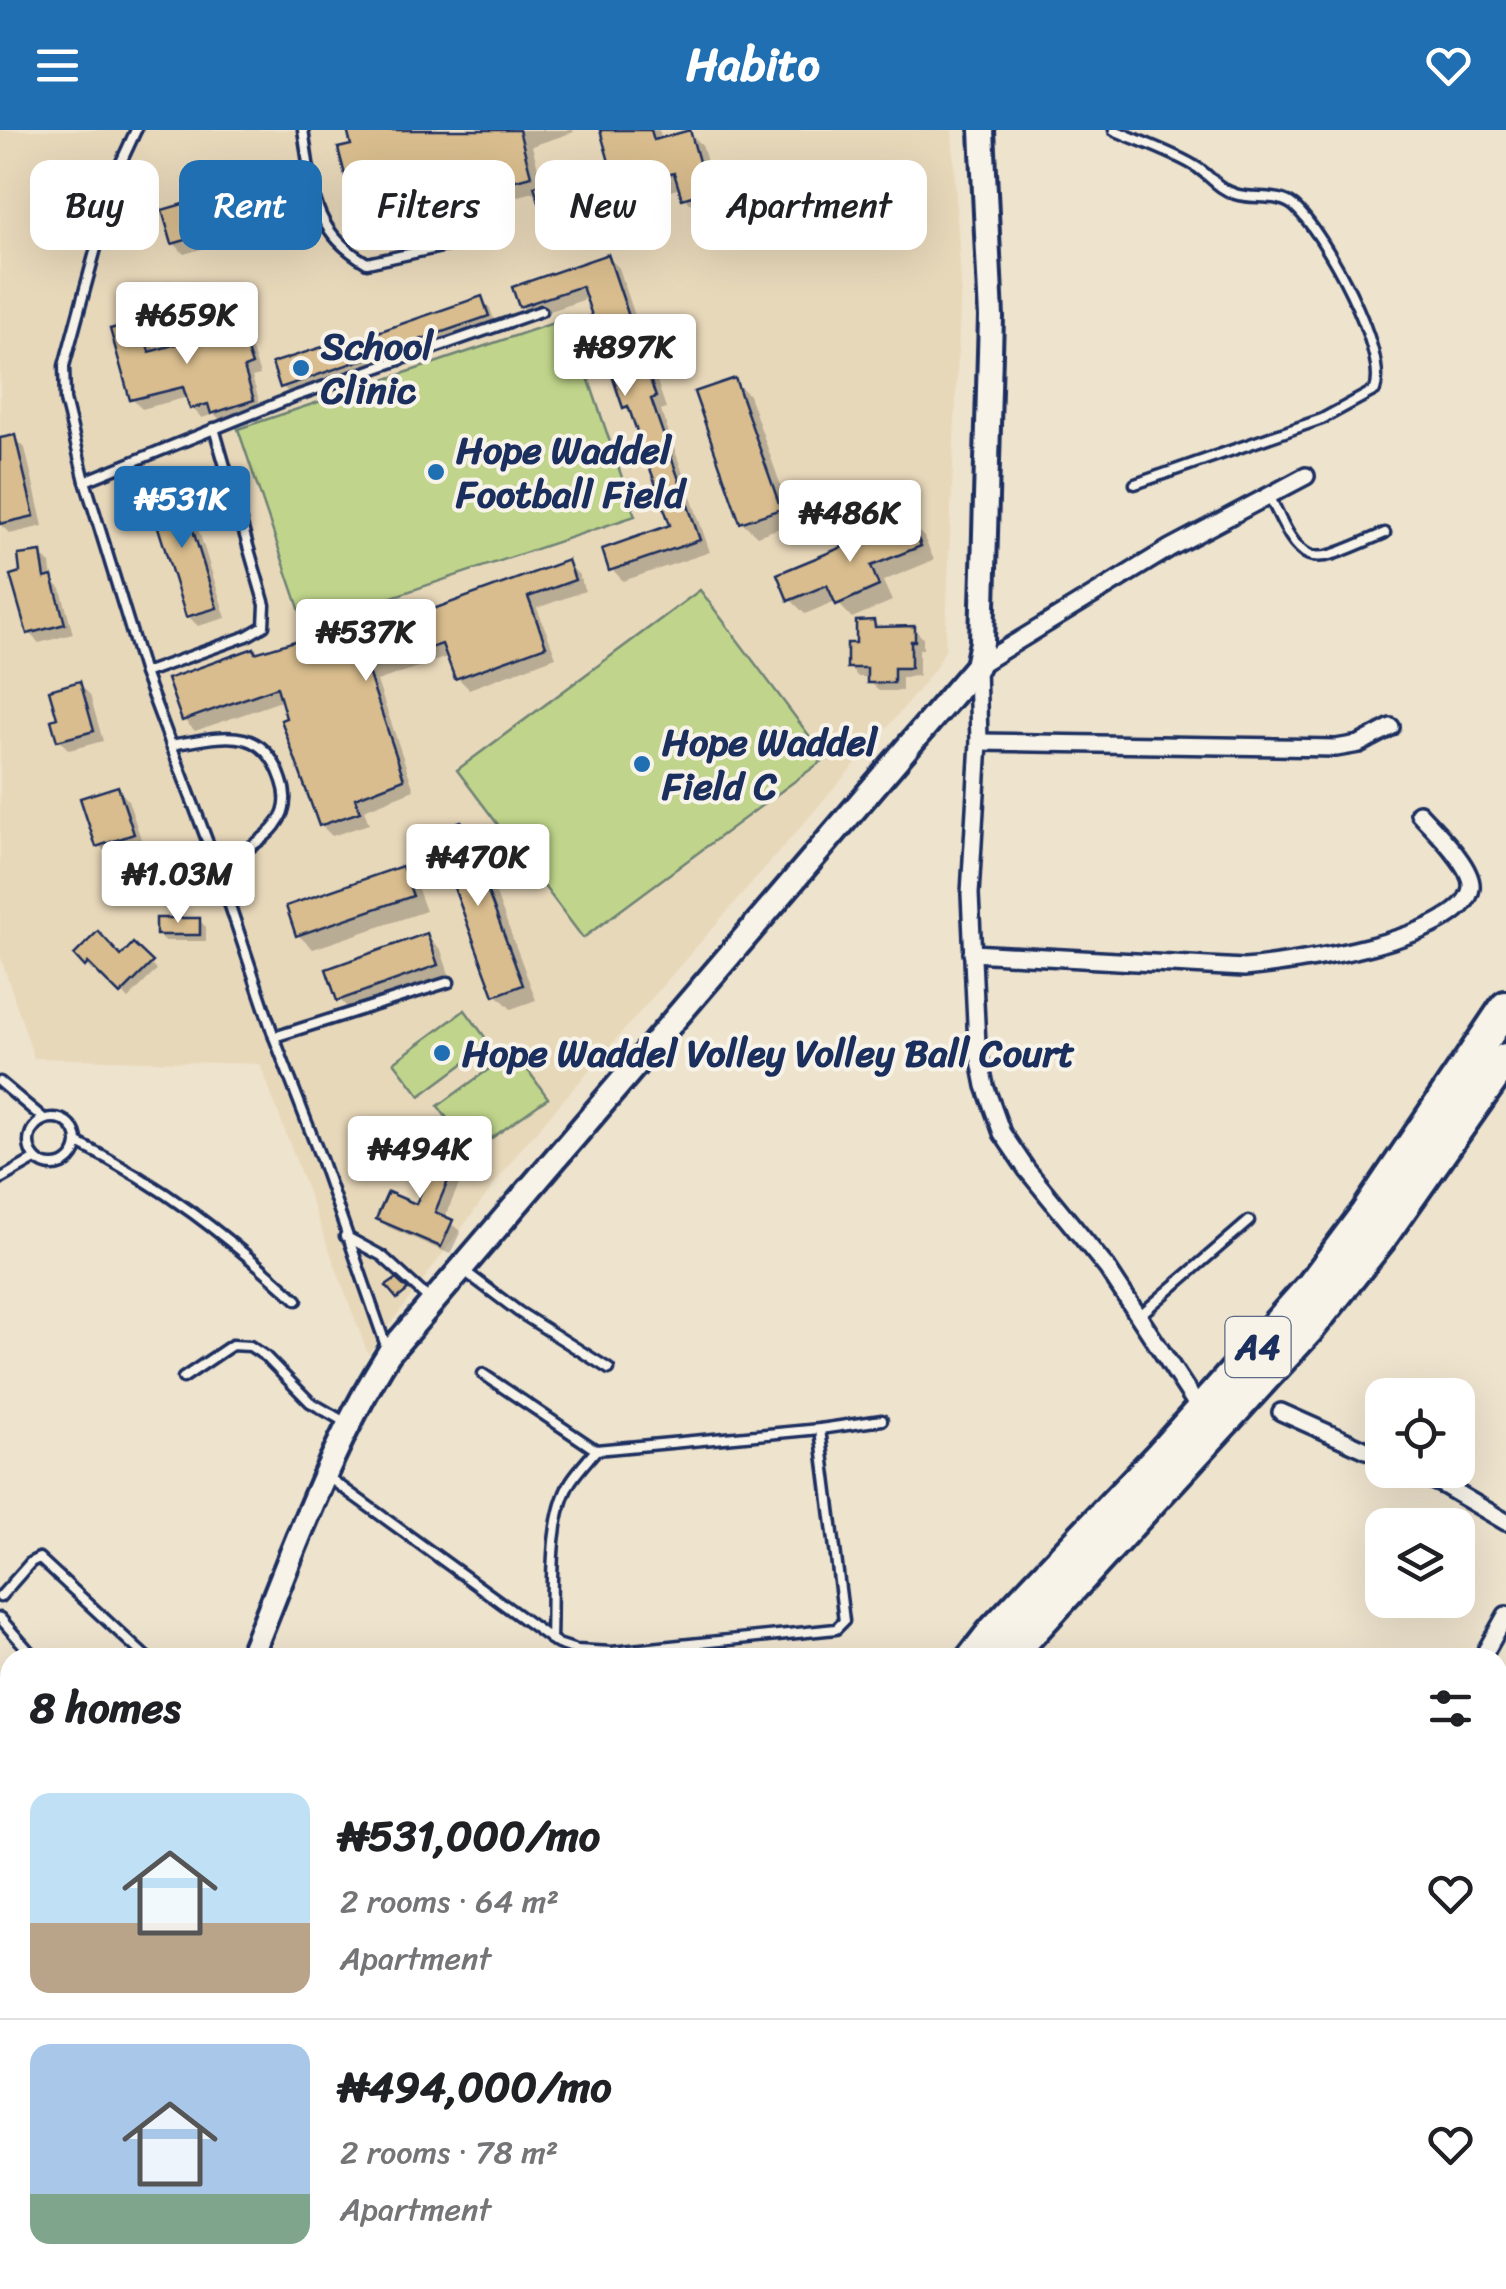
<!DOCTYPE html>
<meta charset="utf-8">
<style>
body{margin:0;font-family:Sriracha,sans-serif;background:#f6f6f6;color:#202124;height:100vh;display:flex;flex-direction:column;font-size:38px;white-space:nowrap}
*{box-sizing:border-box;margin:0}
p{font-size:32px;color:#757577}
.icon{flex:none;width:55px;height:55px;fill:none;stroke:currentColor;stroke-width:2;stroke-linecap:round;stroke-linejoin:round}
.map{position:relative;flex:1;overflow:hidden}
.side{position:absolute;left:0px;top:1518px;width:1508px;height:642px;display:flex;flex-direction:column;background:#fff;border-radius:30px 30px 0 0;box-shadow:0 10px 40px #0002}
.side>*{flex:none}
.banner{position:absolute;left:30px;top:30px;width:1000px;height:90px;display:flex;gap:20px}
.buttons{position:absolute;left:1365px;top:1248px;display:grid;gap:20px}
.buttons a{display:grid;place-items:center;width:110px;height:110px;border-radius:20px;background:#fff;box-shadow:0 10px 40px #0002;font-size:50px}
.price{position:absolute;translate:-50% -85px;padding:0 22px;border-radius:10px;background:#fff;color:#222;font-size:32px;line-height:65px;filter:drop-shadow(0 2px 5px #0008)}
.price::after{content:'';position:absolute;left:50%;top:60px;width:30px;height:22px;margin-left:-15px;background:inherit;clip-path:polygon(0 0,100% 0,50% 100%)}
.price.selected{background:#1f6fb2;color:#fff}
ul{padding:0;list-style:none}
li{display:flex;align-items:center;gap:30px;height:250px;padding:0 30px}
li+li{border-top:2px solid #e0e0e0}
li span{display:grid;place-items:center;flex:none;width:280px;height:200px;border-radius:20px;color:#555}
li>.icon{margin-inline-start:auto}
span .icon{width:120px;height:120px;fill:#fffc;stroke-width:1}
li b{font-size:42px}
h2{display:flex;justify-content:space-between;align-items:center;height:120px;padding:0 30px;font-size:42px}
.chip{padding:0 35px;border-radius:20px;background:#fff;box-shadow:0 10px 40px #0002;font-size:35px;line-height:90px}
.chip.selected{background:#1f6fb2;color:#fff}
header{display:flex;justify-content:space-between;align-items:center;height:130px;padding:0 30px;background:#1f6fb2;color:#fff;font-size:45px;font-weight:700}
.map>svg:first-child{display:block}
.built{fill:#e8d8ba}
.green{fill:#c0d58b;stroke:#6e8274;stroke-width:2.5}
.shadow{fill:#0003}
.building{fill:#d9bd8e;stroke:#1b2f5e;stroke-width:2.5}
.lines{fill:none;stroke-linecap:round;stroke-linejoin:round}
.lane-casing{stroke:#1b2f5e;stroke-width:15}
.street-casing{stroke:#1b2f5e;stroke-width:22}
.secondary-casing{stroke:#1b2f5e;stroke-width:30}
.highway-casing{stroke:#1b2f5e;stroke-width:38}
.lane{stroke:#f7f3e8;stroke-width:8}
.street{stroke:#f7f3e8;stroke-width:15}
.secondary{stroke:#f7f3e8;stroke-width:22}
.highway{stroke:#f7f3e8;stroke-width:30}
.poi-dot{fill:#1f6fb2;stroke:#f7f3e8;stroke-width:4}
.labels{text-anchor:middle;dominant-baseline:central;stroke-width:8;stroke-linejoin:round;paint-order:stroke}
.shield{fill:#f7f3e8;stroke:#5d6a87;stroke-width:2.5}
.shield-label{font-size:35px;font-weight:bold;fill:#1b2f5e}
.poi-label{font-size:38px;font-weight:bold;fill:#1b2f5e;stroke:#f7f3e8;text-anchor:start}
</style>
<header><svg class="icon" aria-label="menu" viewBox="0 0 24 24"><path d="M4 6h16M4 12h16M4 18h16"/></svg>Habito<svg class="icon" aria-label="heart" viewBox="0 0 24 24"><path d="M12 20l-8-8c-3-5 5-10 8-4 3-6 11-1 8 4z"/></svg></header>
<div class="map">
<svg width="1506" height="2159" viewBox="0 0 1506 2159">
<rect width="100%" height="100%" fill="#eee3cd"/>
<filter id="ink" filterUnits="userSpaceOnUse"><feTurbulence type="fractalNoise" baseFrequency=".01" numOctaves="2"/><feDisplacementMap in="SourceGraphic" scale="20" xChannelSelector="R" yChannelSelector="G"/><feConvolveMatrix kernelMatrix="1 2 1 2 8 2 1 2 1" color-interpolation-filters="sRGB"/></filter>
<g filter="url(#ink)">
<!-- built -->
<path class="built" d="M0,0H952L961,153L945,520L935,539L902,580L520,1020L368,1224L260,934L34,928L0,825Z"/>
<!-- green -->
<g class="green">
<path d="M568,188L635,386L305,496L238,299Z"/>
<path d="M700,460L826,628L583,808L457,640Z"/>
<path d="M465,880L490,914L420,966L394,932Z"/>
<path d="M514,921L548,968L472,1022L438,976Z"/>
<path d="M10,2108V2150H546L564,2159H0V2128Z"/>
</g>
<!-- shadow -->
<g class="shadow">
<path d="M350,0H573L574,2L532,16L543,56H552L557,72L545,76L538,61L387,101L373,87L370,75L366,76L352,62L354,16Z"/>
<path d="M602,0H659L662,10L689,2L702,15L709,39L719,49L726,73L698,81L684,67L681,58L633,72L619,58Z"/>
<path d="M238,50L255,62H268L279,74L282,83L278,88L268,92L269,98L260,101L262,109L238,116L232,110L184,124L174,113L217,66Z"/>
<path d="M608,127L619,138L666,278L661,280L710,422L623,451L612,439L673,396L635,287L625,277L589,168L533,187L521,176Z"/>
<path d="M481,169L490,178L496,195L292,266L282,256Z"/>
<path d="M140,194L149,203L155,223L238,198L248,208L260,245L252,247L262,280L223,292L214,284L202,288L192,278L188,267L142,279L132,269Z"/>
<path d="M734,251L749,265L794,393L757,406L742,392Z"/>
<path d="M14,307L25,318L43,396L10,404L0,394V311Z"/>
<path d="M179,358L189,369L226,488L198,496L188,486Z"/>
<path d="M909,392L924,407L934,430L883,451L892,471L852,488L836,471L805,484L790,469Z"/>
<path d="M40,425L50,434L52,450L61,459L73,504L39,513L29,503L23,444Z"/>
<path d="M567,433L579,445L585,461L537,478L556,527L469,559L458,548L450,526L377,551L414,660L364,680L369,694L332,706L321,695L284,570L195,601L184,590L257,525L304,511L311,518L407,491Z"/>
<path d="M873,493L880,500L914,499L923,508V519H919V546L902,547V561H879L870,552V547H858L849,537Z"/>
<path d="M80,554L90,565L103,611L69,620L59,610L60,590Z"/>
<path d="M118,659L128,670L143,715L109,726L99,715Z"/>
<path d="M461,694L475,708L536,870L511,879L496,864Z"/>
<path d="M402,739L416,754L426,781L313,819L298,805Z"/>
<path d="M199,790L206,797V811H165L158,804Z"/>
<path d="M426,806L441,820L451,850L354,884L339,869Z"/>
<path d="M133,817L157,840L128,869L96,837L92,841L77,825L121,829Z"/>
<path d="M398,1033L452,1041L461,1050L444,1089L461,1101L450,1124L388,1097L379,1088L417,1077L428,1052L407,1042Z"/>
</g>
<!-- building -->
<g class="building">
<path d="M347,0H519L531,46L371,88L363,60L350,64L338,18L351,15Z"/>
<path d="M600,0H651L654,10L690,0L700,35L707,33L715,59L682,69L674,43L617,60Z"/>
<path d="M239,47L242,56L250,54L253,60L262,57L269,60L272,71L268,78L259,82L260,88L251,91L253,99L225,107L223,99L172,114L162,80L214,65L211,55Z"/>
<path d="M550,51L557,69L540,75L534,56Z"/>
<path d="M608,124L656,267L651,269L700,410L609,441L602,419L670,395L628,276L623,278L582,156L519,177L512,157Z"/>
<path d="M482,166L489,186L280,258L272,233L322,217L323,221Z"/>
<path d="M140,191L149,222L239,196L252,235L244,238L254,270L211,284L208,274L190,279L183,257L130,270L110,199Z"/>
<path d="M735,248L781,379L740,393L694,262Z"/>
<path d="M15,305L34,386L0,394V308Z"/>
<path d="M179,355L217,478L186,487L148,365Z"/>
<path d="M910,389L921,416L871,436L879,456L836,475L827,455L788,471L777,444Z"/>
<path d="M41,422L45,448L52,446L65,494L27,504L10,445L20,442L18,425Z"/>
<path d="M568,430L575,450L528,467L546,516L455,549L442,514L367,539L404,649L355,668L360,682L319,696L281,590L286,588L277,557L182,591L167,549L254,518L255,523L305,508L307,516L404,484L406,489Z"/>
<path d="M874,490L875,497L915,496V511H911V538H894V553H867V538H847V513H856V491Z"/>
<path d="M80,551L94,601L57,611L51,590L57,588L49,560Z"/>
<path d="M118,656L134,704L96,717L80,668Z"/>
<path d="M461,691L523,855L494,866L433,701Z"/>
<path d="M402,736L413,766L296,806L286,776Z"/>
<rect x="156" y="788" width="44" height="17"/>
<path d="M98,801L121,826L133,813L153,832L120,865L88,833L85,837L74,825Z"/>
<path d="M427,803L438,835L337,871L326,839Z"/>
<path d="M403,1016L453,1039L435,1082L453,1090L441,1117L376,1089L388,1062L416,1074L427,1048L395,1033Z"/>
<path d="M396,1149L408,1160L397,1169L386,1156Z"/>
</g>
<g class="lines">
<defs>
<g id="lane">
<path d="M136,0L117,41L64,236L65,270L85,351L144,543L217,737L274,907L321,1029L387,1219"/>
<path d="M303,0C313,59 310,100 367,133L451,115"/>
<path d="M1114,0C1141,12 1173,22 1198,38C1211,47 1219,59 1235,64C1253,70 1279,63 1294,76C1324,102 1389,222 1375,260L1322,289L1135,354"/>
<path d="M85,351L296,266L541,181"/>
<path d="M1269,365C1306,445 1309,435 1385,403"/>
<path d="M144,543L247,506L264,496L265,475L214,298"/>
<path d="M171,615C221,607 263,592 282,651C288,668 286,682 275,696C262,713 235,725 217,737"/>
<path d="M274,907L449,852"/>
<path d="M0,952L44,989"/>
<circle cx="53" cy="1012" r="24"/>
<path d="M78,1013C165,1057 226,1105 297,1170"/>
<path d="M0,1049L35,1029"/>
<path d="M345,1106L382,1126L429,1169"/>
<path d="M463,1140L519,1182L609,1239"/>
<path d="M1139,1186L1249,1091"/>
<path d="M483,1244L596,1320L820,1299L882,1290"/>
<path d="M183,1248L232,1215L250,1216L265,1226L310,1272L345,1292"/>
<path d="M328,1347L558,1514L576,1520L612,1522L836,1499L844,1491L820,1299"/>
<path d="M0,1467L31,1432L39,1428L147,1528"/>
<path d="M0,1488L35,1528"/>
<path d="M551,1509C553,1463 547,1390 571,1351C578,1340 588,1330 596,1320"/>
<path d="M0,1733L10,1747"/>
<path d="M517,2150L535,2159"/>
<path d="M461,2159L465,2150"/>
</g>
<g id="street">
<path d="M979,612L1336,618L1359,614L1391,597"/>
<path d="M972,823L1244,838C1288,834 1463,810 1471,758C1474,737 1433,699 1419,683"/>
<path d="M1281,1282L1382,1327"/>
<path d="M1202,1283L1107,1138L1027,1040L1002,1003L985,956L977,915L970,764L979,612L977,536L1170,418L1306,346"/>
<path d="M1411,1340L1445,1356L1506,1392"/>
<path d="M1482,1528L1506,1485"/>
<path d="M1498,1730L1506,1740"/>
<path d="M1498,2026L1506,2004"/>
<path d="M1476,2150L1491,2159"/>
<path d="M1419,2159L1430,2150"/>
</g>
<g id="secondary">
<path d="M250,1528C292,1425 329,1318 389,1223L977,536L982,512L991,187L982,0"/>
<path d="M1498,1898L1506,1889"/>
<path d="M0,2055L10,2034"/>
<path d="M1240,2159L1249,2150"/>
</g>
<g id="highway">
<path d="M973,1528L994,1501L1161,1325L1312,1156L1366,1084L1506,877"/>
<path d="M1007,1528L1309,1198L1379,1110L1506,929"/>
<path d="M888,2159L889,2150"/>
<path d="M909,2159L911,2150"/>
</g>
</defs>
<!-- lane casing -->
<use href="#lane" class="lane-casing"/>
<!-- street casing -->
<use href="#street" class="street-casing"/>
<!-- secondary casing -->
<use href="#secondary" class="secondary-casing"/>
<!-- highway casing -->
<use href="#highway" class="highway-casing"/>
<!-- lane -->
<use href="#lane" class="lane"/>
<!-- street -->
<use href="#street" class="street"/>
<!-- secondary -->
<use href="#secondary" class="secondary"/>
<!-- highway -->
<use href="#highway" class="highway"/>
</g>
</g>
<!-- markers -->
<g class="poi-dot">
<circle cx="301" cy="238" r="10"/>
<circle cx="436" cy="342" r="10"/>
<circle cx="642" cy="634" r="10"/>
<circle cx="442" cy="923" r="10"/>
</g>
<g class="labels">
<!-- shield labels -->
<rect class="shield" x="1225.5" y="1187" width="65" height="60" rx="8"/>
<g class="shield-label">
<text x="1258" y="1217">A4</text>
</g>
<!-- poi labels -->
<g class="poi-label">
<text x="321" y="216">School<tspan x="321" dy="44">Clinic</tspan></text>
<text x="456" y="320">Hope Waddel<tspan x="456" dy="44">Football Field</tspan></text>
<text x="662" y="612">Hope Waddel<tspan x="662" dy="44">Field C</tspan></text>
<text x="462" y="923">Hope Waddel Volley Volley Ball Court</text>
</g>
</g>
</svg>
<div class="buttons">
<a><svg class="icon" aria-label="locate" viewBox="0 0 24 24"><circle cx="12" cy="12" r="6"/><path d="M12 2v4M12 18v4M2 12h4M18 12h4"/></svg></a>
<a><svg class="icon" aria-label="layers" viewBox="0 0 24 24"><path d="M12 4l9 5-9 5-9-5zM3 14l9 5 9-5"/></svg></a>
</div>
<b class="price" style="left:187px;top:237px">₦659K</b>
<b class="price" style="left:625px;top:269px">₦897K</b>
<b class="price selected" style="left:182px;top:421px">₦531K</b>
<b class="price" style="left:850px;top:435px">₦486K</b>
<b class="price" style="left:366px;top:554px">₦537K</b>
<b class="price" style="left:478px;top:779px">₦470K</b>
<b class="price" style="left:178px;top:796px">₦1.03M</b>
<b class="price" style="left:420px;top:1071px">₦494K</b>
<div class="banner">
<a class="chip">Buy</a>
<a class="chip selected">Rent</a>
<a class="chip">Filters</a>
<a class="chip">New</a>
<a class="chip">Apartment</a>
</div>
<section class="side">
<h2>8 homes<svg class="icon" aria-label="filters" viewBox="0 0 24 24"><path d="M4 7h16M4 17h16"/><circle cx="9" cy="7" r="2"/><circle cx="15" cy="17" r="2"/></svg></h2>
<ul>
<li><span style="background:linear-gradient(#bfe0f5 65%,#b9a48a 0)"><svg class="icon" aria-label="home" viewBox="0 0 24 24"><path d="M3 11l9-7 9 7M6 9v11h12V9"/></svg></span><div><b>₦531,000/mo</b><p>2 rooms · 64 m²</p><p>Apartment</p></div><svg class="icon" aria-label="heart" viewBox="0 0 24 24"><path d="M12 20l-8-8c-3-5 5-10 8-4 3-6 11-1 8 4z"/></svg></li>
<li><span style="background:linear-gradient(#a9c7e8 75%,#7fa58c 0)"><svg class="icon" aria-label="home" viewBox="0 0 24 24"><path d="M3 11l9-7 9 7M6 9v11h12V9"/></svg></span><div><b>₦494,000/mo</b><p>2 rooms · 78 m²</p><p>Apartment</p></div><svg class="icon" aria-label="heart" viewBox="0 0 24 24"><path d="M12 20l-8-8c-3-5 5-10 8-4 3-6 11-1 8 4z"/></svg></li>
</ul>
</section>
</div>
